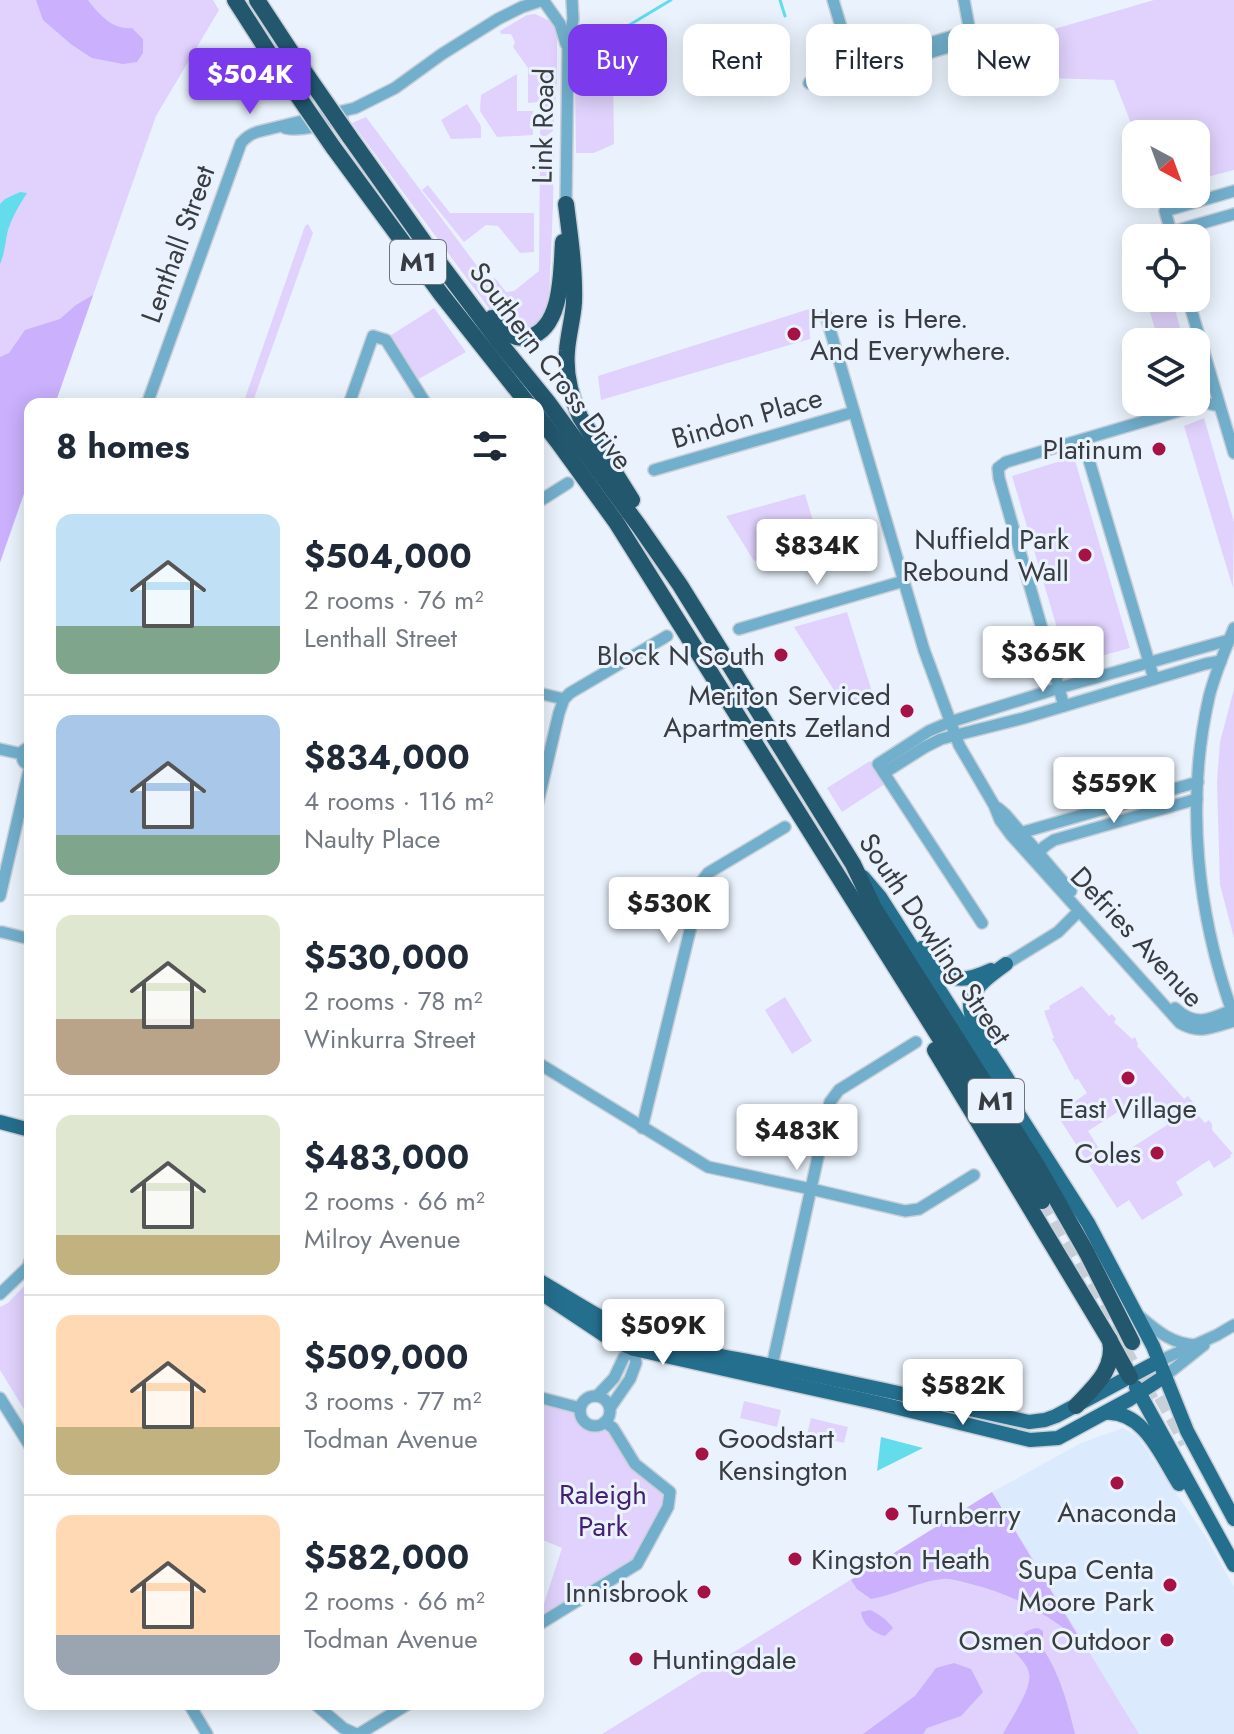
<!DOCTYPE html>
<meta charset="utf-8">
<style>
body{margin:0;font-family:Jost,sans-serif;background:#f6f6f7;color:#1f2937;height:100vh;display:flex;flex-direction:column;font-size:30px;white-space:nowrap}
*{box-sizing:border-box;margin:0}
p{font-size:26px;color:#747a83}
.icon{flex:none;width:44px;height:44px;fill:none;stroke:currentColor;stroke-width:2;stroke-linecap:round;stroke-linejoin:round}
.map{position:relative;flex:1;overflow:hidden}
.sheet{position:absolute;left:24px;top:398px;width:520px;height:1312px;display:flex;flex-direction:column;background:#fff;border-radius:16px;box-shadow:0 4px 20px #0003}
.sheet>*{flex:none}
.guide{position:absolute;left:568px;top:24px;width:546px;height:72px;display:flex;gap:16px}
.needle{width:52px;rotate:139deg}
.controls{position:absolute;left:1122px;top:120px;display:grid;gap:16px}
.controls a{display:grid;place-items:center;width:88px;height:88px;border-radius:16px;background:#fff;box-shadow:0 4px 20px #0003;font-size:40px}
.price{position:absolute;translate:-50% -68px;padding:0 18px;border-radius:8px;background:#fff;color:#222;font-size:26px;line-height:52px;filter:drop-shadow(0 2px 4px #0008)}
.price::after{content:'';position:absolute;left:50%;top:48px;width:24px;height:18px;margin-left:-12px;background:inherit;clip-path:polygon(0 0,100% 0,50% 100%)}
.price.selected{background:#7c3aed;color:#fff}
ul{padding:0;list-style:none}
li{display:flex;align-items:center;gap:24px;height:200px;padding:0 32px}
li+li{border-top:2px solid #e0e1e3}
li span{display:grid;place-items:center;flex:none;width:224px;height:160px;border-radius:16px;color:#555}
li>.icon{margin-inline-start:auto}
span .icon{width:96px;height:96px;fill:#fffc;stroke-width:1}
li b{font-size:34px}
h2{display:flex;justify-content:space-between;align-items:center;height:96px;padding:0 32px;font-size:34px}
.chip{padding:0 28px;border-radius:16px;background:#fff;box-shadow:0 4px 20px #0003;font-size:28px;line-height:72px}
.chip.selected{background:#7c3aed;color:#fff}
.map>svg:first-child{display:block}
.built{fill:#dbeafd}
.green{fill:#e0d2fc;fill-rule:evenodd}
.forest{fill:#cab0fd}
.water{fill:#63dceb}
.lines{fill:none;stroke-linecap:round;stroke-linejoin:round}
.stream{stroke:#63dceb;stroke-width:3}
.highway-tunnel{stroke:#c7cfd8;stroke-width:16;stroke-dasharray:16 8;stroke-linecap:butt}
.minor-casing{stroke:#c7cfd8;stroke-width:14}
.major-casing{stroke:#c7cfd8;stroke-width:17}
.highway-casing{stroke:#c7cfd8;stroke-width:19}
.minor{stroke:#72afcc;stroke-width:11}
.major{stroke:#256f8e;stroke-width:14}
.highway{stroke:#22576e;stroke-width:16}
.highway-bridge-casing{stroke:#c7cfd8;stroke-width:19;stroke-linecap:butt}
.highway-bridge{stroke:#22576e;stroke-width:16}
.poi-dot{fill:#a71246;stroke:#eaf3fd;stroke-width:3}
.labels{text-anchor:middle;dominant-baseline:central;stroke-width:6;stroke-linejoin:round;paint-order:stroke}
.shield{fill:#eaf3fd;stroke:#6e747a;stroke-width:2}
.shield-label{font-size:26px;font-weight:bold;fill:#393d42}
.street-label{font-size:28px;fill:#393d42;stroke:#eaf3fd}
.poi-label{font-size:28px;fill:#393d42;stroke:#eaf3fd;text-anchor:end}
.park-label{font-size:28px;fill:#451e75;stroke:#eaf3fd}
</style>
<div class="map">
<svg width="1234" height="1734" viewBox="0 0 1234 1734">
<rect width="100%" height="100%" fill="#eaf3fd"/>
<!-- built -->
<path class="built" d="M1123,1428L1137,1436L1206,1537L1234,1587V1734H1139L992,1492L1081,1443Z"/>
<!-- green -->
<g class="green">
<path d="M0,0H213L219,10L156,116L55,404H30V477L0,563Z"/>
<path d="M1154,0H1234V170L1196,180V134H1136V136L1114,80L1042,78L1020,39Z"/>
<path d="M535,14L550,21L557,29V80L553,131L546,136H540V102L528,103V68L513,47L515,42L511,34H501L500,31L527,15Z"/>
<path d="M613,70L614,144L594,153H576L575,85C581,82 586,83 592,82C601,80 606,75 613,70Z"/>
<path d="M517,74V111H533V135L497,137L480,111L481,95Z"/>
<path d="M467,104L481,126V138L451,139L441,120Z"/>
<path d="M366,117L489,282L495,278L506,292L514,291L539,271L540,147H545L554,151L553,205L549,298L544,318L537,327L519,333L502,326L352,123Z"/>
<path d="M428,185L450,213H534V252L520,253L498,226L486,225L464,242L422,190Z"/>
<path d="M308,224L313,233L252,404H243L305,226Z"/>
<path d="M1173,302L1184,342H1159L1149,309Z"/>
<path d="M434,308L466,352L417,380L388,337Z"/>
<path d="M809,309L810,339L601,400L598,376Z"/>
<path d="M1204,418L1234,522L1233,588L1184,426Z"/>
<path d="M1074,457L1130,648L1068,665L1012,476Z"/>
<path d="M805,494L819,541L754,561L726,516Z"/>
<path d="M847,612L874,698L844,706L794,627Z"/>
<path d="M1234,689V938L1220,885L1217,782L1220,742Z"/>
<path d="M870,761L885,784L842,812L827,788Z"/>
<path d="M1082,986L1109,1016L1112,1014L1116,1019L1114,1022L1132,1039L1135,1037L1138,1044L1137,1046L1184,1099L1188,1096L1193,1102L1190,1106L1205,1123L1209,1120L1212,1124V1130L1233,1154L1230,1155L1231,1157L1214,1168L1209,1160L1176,1182L1183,1195L1142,1220L1129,1200L1117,1208L1059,1118L1072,1108L1070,1105L1087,1093L1078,1079L1075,1080C1067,1067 1061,1052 1052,1039L1054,1038L1044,1011L1050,1009L1049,1006ZM1149,1092L1159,1108L1158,1109L1167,1125L1108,1163L1088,1131Z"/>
<path d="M785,997L812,1041L792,1054L765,1010Z"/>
<path d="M30,1280V1419L0,1370V1307L8,1303Z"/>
<path d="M538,1397L580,1408C580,1423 593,1431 605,1422L635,1464L670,1492L637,1564L538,1622L562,1548L538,1538Z"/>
<path d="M744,1401L781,1410L777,1427L740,1418Z"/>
<path d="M811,1418L848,1427L844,1443L807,1434Z"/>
<path d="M992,1492L1139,1734H602Z"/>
</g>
<!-- forest -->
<g class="forest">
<path d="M36,0H88C99,15 113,30 132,28L143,39V53L137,62L123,64L92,58L72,45L43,20Z"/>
<path d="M93,295L55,404H30V476L0,562V357L9,353L25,330L60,319L76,305Z"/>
<path d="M992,1492L1081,1641C1046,1613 1011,1593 967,1583C959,1581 950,1578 943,1579C918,1581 896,1595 871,1599L857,1589L851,1580Z"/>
<path d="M870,1610C879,1614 887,1620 893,1628L885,1636C873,1633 863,1625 861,1612Z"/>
<path d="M1038,1628L1043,1631V1637L1038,1642C1058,1667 1068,1704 1075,1734H1003C1010,1720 1033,1688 1029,1673C1027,1664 1019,1657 1014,1651C1018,1638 1024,1629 1038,1628Z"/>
<path d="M954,1663L971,1669L983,1692L961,1716L927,1728L923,1734H863L915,1696L936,1668Z"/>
</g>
<!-- water -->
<g class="water">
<path d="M20,192L27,193C20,204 12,217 8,230C5,242 5,253 0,264V204L5,199Z"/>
<path d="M881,1437L923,1448L877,1471Z"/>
</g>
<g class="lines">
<!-- stream -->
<g class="stream">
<path d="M780,0L785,16"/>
<path d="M601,42L671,0"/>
</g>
<!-- highway-tunnel -->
<g class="highway-tunnel">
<path d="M1042,1201L1151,1400"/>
<path d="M1150,1375L1187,1443"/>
</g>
<defs>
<g id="minor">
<path d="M543,0L560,24L566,44"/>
<path d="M833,0L851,60"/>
<path d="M964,0L973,48"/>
<path d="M863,67L875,69L972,40"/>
<path d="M809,83L863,67L872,61L969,31"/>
<path d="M285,128C304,132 324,124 342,118"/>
<path d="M1234,191L1165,211L1171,232L1234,214"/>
<path d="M566,204L568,48L573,19L572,0"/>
<path d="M1188,299L1234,453"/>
<path d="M826,316L924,650L959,745L994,805L1000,820L1011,835L1180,1023C1200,1035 1213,1027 1234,1021"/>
<path d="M147,404L241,143C247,136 252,133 261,131L355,108L395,88L442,54L498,19L522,7L543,0"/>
<path d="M349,404L373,336L386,340L426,404"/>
<path d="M1083,440L1154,679"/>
<path d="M654,470L854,412"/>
<path d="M538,502L568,483"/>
<path d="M1234,628C1225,650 1215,673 1209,697C1185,804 1197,915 1234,1017"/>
<path d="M739,629L904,581"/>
<path d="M538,693L564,699"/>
<path d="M1064,706L999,478L998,468L1006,462L1206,403L1219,406"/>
<path d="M30,746L23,751C21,758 23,763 30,766"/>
<path d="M0,749L22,754"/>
<path d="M884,773L925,747L941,739L1024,718L1205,664L1221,661"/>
<path d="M538,802L559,713L564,699L570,693L667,636"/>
<path d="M998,808L1006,815L1071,891"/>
<path d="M1020,833L1198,782"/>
<path d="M1037,854L1045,846L1054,840L1197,799"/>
<path d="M0,896L30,766"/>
<path d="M982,923L878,764L929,731L950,722L1059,688L1229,640"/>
<path d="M2,932L30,939"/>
<path d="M1006,964L1058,932L1079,911"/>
<path d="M1175,1008C1196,1028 1211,1019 1234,1009"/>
<path d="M538,1063L708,1167L811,1189L905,1211L919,1209L974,1175"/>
<path d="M642,1128L702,881L708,873L785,827"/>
<path d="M0,1294L28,1267L30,1261"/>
<path d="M1138,1315C1156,1330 1171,1344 1196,1345"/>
<path d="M1159,1361L1217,1335L1234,1325"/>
<path d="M772,1366L830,1102L839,1090L916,1042"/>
<path d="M1165,1376L1204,1345"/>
<circle cx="595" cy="1411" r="15"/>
<path d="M597,1396L614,1378L624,1357L634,1349"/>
<path d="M538,1397L580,1408"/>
<path d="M0,1398L30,1446"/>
<path d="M610,1408L630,1379L636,1363L634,1349"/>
<path d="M538,1625L637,1564L668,1507L670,1492L635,1464L613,1428L605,1422"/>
<path d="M189,1704L207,1734"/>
<path d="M315,1704L343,1728L356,1734"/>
<path d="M359,1734L408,1704"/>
</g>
<g id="major">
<path d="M863,877L880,897L1088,1223L1153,1346L1187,1431L1234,1519"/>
<path d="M922,948C946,979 954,987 991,970"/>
<path d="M1006,964C994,973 977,984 971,999C963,1022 1003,1067 1013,1089"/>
<path d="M0,1122L30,1130"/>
<path d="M538,1280C571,1299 604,1322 640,1336C682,1352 728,1356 772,1366C858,1384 943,1403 1029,1422L1045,1420L1056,1416L1159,1361"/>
<path d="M538,1291L607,1337L634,1349L878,1403L1030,1440L1058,1438L1130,1399L1165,1376"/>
<path d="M1136,1387L1234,1565"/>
<path d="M1105,1413C1144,1410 1161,1456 1179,1484"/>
</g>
<g id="highway">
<path d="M235,0L278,67"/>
<path d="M257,0L295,58"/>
<path d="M349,136L429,249L499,342L547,401L639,526L680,585L853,864L874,908L1038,1167L1087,1253L1132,1342"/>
<path d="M333,147L441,294L528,404"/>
<path d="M566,204C570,236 575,269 574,302C573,319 568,335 567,351C565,373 571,397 580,417L632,500"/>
<path d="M492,318C503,329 512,341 529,337C563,328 561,270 563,242"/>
<path d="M538,416L558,442L616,522L1042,1201"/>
<path d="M935,1050L1109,1339L1130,1377"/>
<path d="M1076,1406C1094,1387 1116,1369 1110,1340"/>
</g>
</defs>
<!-- minor casing -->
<use href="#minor" class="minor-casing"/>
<!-- major casing -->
<use href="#major" class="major-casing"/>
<!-- highway casing -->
<use href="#highway" class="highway-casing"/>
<!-- minor -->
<use href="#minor" class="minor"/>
<!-- major -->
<use href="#major" class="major"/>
<!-- highway -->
<use href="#highway" class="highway"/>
<defs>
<g id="highway-bridge">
<path d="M295,58L349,136"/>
<path d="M278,67L333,147"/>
</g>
</defs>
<!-- highway-bridge casing -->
<use href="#highway-bridge" class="highway-bridge-casing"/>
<!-- highway-bridge -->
<use href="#highway-bridge" class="highway-bridge"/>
</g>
<!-- markers -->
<g class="poi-dot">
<circle cx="794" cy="334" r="8"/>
<circle cx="1159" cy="449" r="8"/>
<circle cx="1085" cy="555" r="8"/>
<circle cx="781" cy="655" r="8"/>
<circle cx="907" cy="711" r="8"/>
<circle cx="1128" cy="1078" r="8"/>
<circle cx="1157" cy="1153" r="8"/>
<circle cx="702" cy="1454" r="8"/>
<circle cx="1117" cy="1483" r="8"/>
<circle cx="892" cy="1514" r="8"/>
<circle cx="795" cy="1559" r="8"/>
<circle cx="1170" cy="1585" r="8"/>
<circle cx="704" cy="1592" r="8"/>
<circle cx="1167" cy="1640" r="8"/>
<circle cx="636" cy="1659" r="8"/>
</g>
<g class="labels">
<!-- shield labels -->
<g class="shield">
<rect x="390" y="240" width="56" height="44" rx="6"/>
<rect x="968" y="1079" width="56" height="44" rx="6"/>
</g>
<g class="shield-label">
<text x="418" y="262">M1</text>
<text x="996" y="1101">M1</text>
</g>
<!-- street labels -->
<g class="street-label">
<text transform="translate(543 126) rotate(-89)">Link Road</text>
<text transform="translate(178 244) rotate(-70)">Lenthall Street</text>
<text transform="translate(551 366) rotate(53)">Southern Cross Drive</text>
<text transform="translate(747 418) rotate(-16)">Bindon Place</text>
<text transform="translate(1137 937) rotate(47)">Defries Avenue</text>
<text transform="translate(935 939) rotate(56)">South Dowling Street</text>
</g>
<!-- poi labels -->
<g class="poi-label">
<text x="810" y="318" text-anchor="start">Here is Here.<tspan x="810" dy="32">And Everywhere.</tspan></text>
<text x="1143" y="449">Platinum</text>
<text x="1069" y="539">Nuffield Park<tspan x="1069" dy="32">Rebound Wall</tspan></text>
<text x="765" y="655">Block N South</text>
<text x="891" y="695">Meriton Serviced<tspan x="891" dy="32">Apartments Zetland</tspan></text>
<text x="1128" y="1108" text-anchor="middle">East Village</text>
<text x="1141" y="1153">Coles</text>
<text x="718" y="1438" text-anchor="start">Goodstart<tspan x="718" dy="32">Kensington</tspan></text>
<text x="1117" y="1512" text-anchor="middle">Anaconda</text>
<text x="908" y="1514" text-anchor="start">Turnberry</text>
<text x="811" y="1559" text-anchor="start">Kingston Heath</text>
<text x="1154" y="1569">Supa Centa<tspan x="1154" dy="32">Moore Park</tspan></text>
<text x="688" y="1592">Innisbrook</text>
<text x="1151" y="1640">Osmen Outdoor</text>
<text x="652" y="1659" text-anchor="start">Huntingdale</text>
</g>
<!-- park labels -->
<g class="park-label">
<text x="603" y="1494">Raleigh<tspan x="603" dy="32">Park</tspan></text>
</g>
</g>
</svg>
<div class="controls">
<a><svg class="needle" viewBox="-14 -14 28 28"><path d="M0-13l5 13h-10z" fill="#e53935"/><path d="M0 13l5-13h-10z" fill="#747a83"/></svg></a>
<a><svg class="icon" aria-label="locate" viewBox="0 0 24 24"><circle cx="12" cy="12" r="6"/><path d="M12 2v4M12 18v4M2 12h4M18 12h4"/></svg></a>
<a><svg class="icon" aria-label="layers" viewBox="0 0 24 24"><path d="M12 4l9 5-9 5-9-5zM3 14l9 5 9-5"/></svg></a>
</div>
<b class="price selected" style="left:250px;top:116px">$504K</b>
<b class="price" style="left:817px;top:587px">$834K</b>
<b class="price" style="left:1043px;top:694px">$365K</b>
<b class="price" style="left:1114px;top:825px">$559K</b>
<b class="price" style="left:669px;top:945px">$530K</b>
<b class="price" style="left:797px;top:1172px">$483K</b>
<b class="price" style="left:663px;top:1367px">$509K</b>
<b class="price" style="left:963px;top:1427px">$582K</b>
<div class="guide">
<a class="chip selected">Buy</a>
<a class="chip">Rent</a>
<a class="chip">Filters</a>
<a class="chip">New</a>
</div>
<section class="sheet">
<h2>8 homes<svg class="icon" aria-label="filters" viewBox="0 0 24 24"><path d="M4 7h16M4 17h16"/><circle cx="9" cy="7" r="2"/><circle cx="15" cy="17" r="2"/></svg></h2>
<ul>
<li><span style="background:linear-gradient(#bfe0f5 70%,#7fa58c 0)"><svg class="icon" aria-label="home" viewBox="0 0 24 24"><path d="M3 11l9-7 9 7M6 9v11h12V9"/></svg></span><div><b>$504,000</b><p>2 rooms · 76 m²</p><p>Lenthall Street</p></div></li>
<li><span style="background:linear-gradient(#a9c7e8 75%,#7fa58c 0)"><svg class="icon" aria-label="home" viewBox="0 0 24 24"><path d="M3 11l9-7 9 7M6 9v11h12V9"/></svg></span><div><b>$834,000</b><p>4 rooms · 116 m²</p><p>Naulty Place</p></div></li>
<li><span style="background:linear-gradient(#dfe7d0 65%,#b9a48a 0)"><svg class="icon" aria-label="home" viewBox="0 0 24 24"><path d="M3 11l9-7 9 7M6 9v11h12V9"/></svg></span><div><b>$530,000</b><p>2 rooms · 78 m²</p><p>Winkurra Street</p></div></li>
<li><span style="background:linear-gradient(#dfe7d0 75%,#c2b280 0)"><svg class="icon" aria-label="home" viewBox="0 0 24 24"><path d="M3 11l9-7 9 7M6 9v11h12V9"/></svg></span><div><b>$483,000</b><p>2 rooms · 66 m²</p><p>Milroy Avenue</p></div></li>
<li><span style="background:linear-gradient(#ffd9b3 70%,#c2b280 0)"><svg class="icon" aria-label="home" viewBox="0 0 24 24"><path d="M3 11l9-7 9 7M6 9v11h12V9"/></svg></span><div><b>$509,000</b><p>3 rooms · 77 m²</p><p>Todman Avenue</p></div></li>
<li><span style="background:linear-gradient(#ffd9b3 75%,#9aa5b1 0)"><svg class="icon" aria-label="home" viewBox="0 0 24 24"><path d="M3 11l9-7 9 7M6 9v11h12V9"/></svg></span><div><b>$582,000</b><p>2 rooms · 66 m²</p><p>Todman Avenue</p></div></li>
</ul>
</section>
</div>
